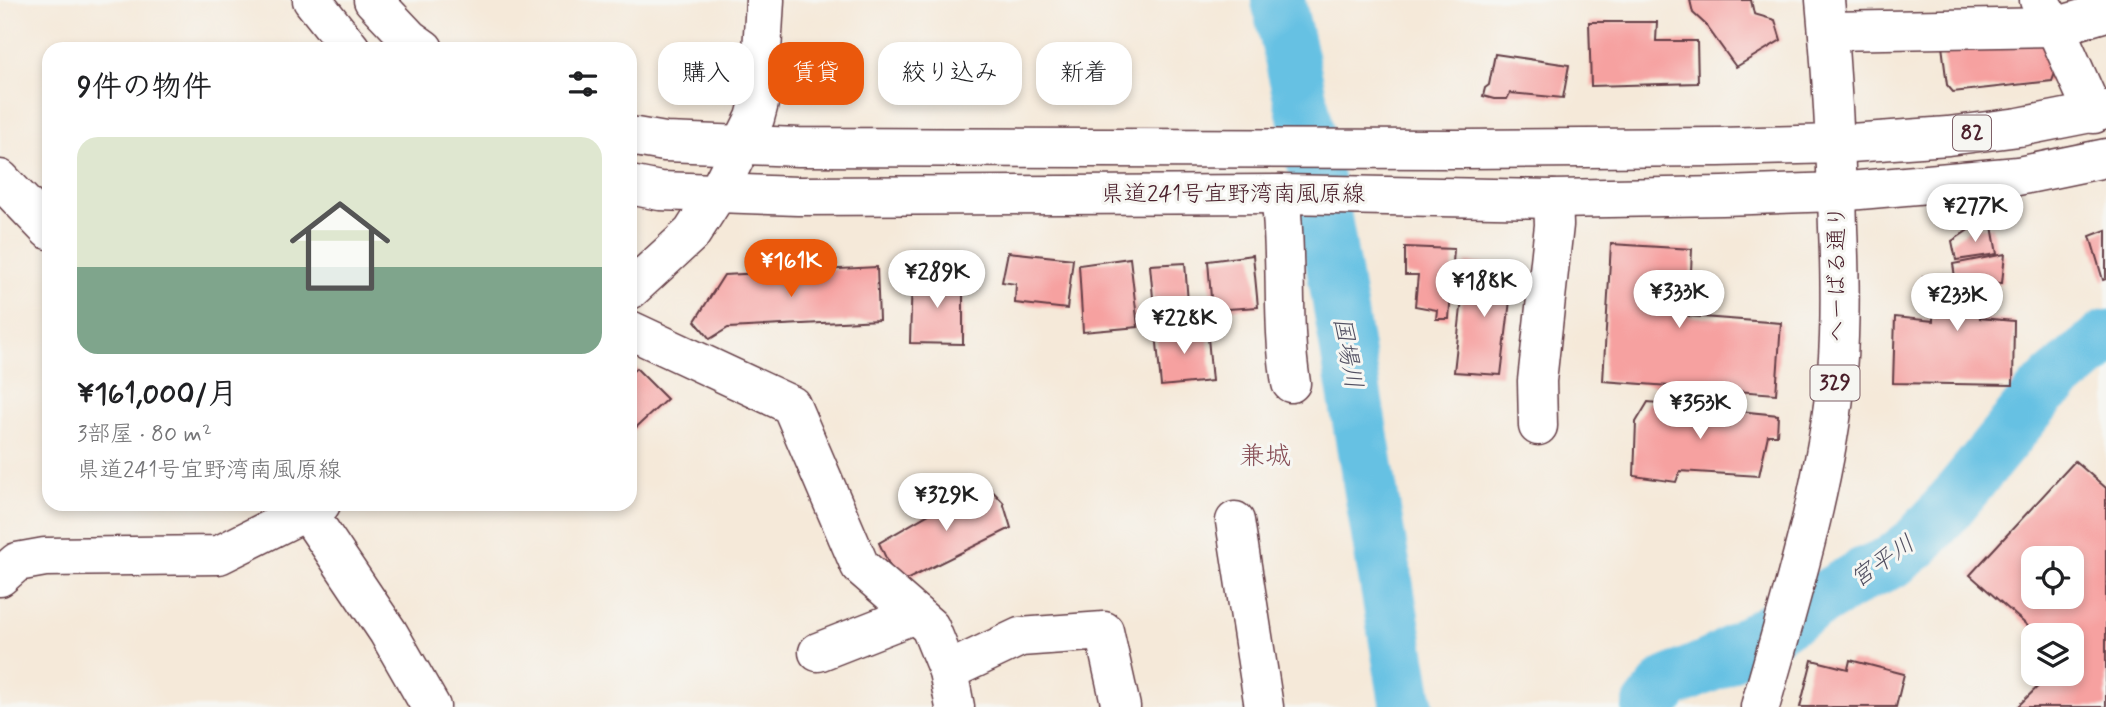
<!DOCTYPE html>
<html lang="ja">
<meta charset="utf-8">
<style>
body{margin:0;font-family:Mynerve,"Klee One",sans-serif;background:#f6f6f6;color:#202124;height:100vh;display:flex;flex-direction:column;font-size:26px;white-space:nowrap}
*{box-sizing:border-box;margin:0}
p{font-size:23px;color:#757577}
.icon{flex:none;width:38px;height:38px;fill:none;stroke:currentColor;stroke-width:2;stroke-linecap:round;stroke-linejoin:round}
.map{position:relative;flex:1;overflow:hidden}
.drawer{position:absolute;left:42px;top:42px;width:595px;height:469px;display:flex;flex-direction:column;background:#fff;border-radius:21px;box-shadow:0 4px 10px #0003}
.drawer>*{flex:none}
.banner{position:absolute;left:658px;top:42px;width:665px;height:63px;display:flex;gap:14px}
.buttons{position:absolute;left:2021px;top:546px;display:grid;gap:14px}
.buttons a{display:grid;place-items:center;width:63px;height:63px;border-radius:14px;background:#fff;box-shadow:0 4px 10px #0003;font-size:35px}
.price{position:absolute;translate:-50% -60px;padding:0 16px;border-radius:24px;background:#fff;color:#222;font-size:23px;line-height:46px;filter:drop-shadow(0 2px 4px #0008)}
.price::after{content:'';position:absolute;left:50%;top:42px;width:21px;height:16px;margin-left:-10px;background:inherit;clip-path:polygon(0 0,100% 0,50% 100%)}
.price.active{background:#ea580c;color:#fff}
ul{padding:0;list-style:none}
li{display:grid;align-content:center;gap:14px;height:371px;padding:0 35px}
li span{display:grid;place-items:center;height:217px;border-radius:21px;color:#555}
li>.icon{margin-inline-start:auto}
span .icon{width:126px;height:126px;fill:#fffc;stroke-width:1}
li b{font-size:30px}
h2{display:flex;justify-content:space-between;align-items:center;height:84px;padding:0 35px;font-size:30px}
.pill{padding:0 24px;border-radius:21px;background:#fff;box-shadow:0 4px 10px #0003;font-size:24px;line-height:63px}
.pill.active{background:#ea580c;color:#fff}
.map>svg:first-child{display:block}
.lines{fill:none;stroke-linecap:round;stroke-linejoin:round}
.river{stroke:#66c1e3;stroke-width:54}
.building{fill:#f6a1a0;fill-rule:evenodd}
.minor-casing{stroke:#643d45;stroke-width:41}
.major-casing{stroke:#643d45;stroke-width:41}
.highway-casing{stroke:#643d45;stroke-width:41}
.minor{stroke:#fff;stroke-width:38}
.major{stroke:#fff;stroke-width:38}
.highway{stroke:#fff;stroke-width:38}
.labels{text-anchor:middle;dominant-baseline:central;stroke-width:6;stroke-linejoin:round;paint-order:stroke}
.shield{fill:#f6f6f2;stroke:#7e6067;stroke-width:2}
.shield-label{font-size:21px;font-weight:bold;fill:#4a1f2b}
.street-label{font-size:23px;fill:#4a1f2b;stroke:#f6f6f2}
.water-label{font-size:24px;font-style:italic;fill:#525062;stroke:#f6f6f2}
.quarter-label{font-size:26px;fill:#864c54;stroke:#f6f6f2}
</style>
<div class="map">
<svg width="2106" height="707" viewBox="0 0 2106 707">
<rect width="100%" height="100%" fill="#f6f6f2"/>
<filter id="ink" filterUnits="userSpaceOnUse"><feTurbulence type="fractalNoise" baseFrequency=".0143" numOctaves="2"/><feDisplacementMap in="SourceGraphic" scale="14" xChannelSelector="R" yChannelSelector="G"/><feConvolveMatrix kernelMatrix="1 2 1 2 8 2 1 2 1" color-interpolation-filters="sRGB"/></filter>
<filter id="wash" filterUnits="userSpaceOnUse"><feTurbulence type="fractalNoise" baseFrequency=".00686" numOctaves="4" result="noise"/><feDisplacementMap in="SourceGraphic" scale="28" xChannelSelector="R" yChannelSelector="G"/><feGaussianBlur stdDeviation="1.57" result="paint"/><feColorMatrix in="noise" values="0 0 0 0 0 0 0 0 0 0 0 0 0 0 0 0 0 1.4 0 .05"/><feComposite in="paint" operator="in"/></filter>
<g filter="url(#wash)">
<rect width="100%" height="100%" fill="#f5e9d9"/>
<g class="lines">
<!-- river -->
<g class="river">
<path d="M1278,0L1304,115L1325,218L1407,707"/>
<path d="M1649,707L1668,683L1713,664L1864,574L1892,562L1915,544L1940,517L2043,391L2106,337"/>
</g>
</g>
<g id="blocks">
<!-- building -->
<g class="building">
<path d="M1690,0H1751L1754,14L1775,20L1781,40L1736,67L1705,24L1693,13Z"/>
<path d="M1589,22H1657L1656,41H1697L1698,83L1591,86Z"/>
<path d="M2044,31L2055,73L2052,81L1953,92L1947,85L1942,46Z"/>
<path d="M1495,54L1569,65L1563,98L1510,93L1507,99H1494L1483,96L1485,88L1489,85Z"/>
<path d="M750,67L744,102L671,94L674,80L692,82L694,72Z"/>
<path d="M1992,226L1997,254L1956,260L1952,241L1970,229Z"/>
<path d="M2106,230V279L2103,280L2090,236Z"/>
<path d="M1611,244L1692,249L1689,316L1781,323L1776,394L1603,381Z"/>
<path d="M1405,247L1454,249L1449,319H1436L1437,310L1415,306L1418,275H1405Z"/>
<path d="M1008,252L1073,259L1067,309L1015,303L1016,284L1002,282Z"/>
<path d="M2005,254L2002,283H1981L1980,318L2014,321L2013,385L1893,383L1895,317L1933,321L1934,288L1923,287V277H1955L1953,264Z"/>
<path d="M1253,255L1258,307L1212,310L1208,261Z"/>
<path d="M1130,258L1138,327L1083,332L1079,265Z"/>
<path d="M1466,262L1514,267L1501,375L1454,372Z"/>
<path d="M1185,263L1189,316L1155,319L1150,265Z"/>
<path d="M877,267L879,320L728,328L710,339L695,321L724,275Z"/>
<path d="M912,276L963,277V344L910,343Z"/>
<path d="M1207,327L1212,381L1161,386L1156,332Z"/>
<path d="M636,368L667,399L630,433V374Z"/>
<path d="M1648,402L1778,415L1777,435H1768L1759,476L1680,471L1676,482L1634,476L1636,422Z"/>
<path d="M2075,461L2106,488V707H2017L2051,674H2072V635H2038L1970,575ZM2034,558H2072V597H2034Z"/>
<path d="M984,482L1003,502L1011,528L898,584L879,543Z"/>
<path d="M1812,660L1848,669L1850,660L1904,674L1896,707H1800Z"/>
</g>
</g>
</g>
<g filter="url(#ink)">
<use href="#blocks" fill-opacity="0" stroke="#643d45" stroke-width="2"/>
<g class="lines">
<defs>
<g id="minor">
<path d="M2039,0L2055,27L2094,114"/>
<path d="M1828,31L2055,27L2106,12"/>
<path d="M0,179L49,230"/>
<path d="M1280,194C1288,257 1281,321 1291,383"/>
<path d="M630,290L692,233L717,194L755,118L759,103L765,0"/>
<path d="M630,330L791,405L860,566L930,627L948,671L955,707"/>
<path d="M1538,426L1537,381L1554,225L1553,199"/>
<path d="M302,504L388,632L431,707"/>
<path d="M1235,521L1264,707"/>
<path d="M0,577L17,562L45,557L219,555L321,504"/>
<path d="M818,652L915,614"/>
<path d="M948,671L1020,637L1104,631L1121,707"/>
</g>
<g id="major">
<path d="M312,0L351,49"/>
<path d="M373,0L410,39L424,49"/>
<path d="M630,136L665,142L799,147L1460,149L1719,147L1837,144L1948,136L2019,127L2106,110"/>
<path d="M630,185L660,191L798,196L1280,194L1553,199L1723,196L1837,192L2018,176L2106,158"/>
</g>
<path id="highway" d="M1760,707C1791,597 1826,486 1837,371C1841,324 1840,275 1838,228C1836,152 1832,76 1825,0"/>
</defs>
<!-- minor casing -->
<use href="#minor" class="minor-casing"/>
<!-- major casing -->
<use href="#major" class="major-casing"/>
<!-- highway casing -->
<use href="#highway" class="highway-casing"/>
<!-- minor -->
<use href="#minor" class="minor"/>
<!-- major -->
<use href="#major" class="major"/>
<!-- highway -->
<use href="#highway" class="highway"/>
</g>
</g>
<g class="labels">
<!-- shield labels -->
<g class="shield">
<rect x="1953" y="115.5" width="38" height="35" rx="5"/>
<rect x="1810.5" y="365.5" width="49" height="35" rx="5"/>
</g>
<g class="shield-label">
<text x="1972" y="133">82</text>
<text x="1835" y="383">329</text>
</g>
<!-- street labels -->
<g class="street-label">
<text x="1233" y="195">県道241号宜野湾南風原線</text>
<text transform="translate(1838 274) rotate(-90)">へーばる通り</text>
</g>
<!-- water labels -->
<g class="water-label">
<text transform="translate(1347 353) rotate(80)">国場川</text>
<text transform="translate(1883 562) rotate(-35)">宮平川</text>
</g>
<!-- quarter labels -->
<g class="quarter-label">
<text x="1265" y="457">兼城</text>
</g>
</g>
</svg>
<div class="buttons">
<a><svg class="icon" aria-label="locate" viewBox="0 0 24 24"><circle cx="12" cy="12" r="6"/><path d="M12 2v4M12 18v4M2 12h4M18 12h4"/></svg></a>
<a><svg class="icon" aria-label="layers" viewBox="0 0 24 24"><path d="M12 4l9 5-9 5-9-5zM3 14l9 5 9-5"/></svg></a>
</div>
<b class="price" style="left:1975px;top:244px">¥277K</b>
<b class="price active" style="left:791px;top:299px">¥161K</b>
<b class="price" style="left:937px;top:310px">¥289K</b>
<b class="price" style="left:1484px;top:319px">¥188K</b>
<b class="price" style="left:1679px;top:330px">¥333K</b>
<b class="price" style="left:1957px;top:333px">¥233K</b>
<b class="price" style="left:1184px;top:356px">¥228K</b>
<b class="price" style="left:1700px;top:441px">¥353K</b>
<b class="price" style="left:946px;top:533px">¥329K</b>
<div class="banner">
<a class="pill">購入</a>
<a class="pill active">賃貸</a>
<a class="pill">絞り込み</a>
<a class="pill">新着</a>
</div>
<section class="drawer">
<h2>9件の物件<svg class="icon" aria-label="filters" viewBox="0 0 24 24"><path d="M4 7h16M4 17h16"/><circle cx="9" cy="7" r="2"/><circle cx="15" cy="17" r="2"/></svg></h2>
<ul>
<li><span style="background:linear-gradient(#dfe7d0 60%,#7fa58c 0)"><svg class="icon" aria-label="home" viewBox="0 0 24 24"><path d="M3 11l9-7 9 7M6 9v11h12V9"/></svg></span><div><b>¥161,000/月</b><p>3部屋 · 80 m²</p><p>県道241号宜野湾南風原線</p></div></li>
</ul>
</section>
</div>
